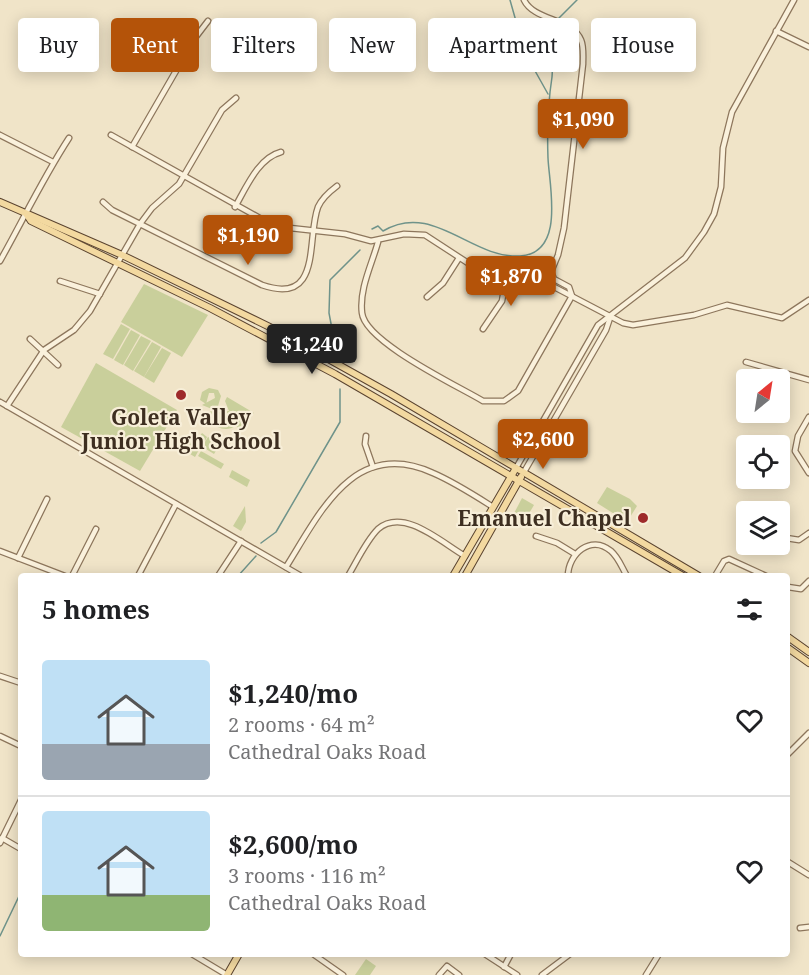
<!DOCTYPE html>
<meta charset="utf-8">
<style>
body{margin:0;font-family:"Noto Serif",serif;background:#f6f6f6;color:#202124;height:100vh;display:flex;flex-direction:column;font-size:22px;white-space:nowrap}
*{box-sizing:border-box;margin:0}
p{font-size:20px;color:#757577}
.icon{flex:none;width:33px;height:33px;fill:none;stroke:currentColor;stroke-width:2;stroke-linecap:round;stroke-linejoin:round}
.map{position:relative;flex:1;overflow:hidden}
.side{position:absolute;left:18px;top:573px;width:772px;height:384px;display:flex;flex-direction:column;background:#fff;border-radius:6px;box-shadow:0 3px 15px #0003}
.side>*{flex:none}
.hud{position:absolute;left:18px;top:18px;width:774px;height:54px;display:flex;gap:12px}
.needle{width:39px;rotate:30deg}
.fabs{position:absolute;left:736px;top:369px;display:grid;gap:12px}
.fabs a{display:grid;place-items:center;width:54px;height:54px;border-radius:6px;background:#fff;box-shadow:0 3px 15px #0003;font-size:30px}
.price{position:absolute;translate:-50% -51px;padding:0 14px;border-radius:6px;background:#b45309;color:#fff;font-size:20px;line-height:39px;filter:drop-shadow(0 2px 3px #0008)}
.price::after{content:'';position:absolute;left:50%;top:36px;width:18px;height:14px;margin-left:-9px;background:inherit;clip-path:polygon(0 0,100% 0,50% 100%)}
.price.on{background:#222;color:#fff}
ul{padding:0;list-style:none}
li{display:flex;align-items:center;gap:18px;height:150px;padding:0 24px}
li+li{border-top:2px solid #e0e0e0}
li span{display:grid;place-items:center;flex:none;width:168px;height:120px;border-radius:6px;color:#555}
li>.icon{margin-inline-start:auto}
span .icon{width:72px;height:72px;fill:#fffc;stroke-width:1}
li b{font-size:26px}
h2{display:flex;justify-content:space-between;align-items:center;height:72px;padding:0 24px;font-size:26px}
.tag{padding:0 21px;border-radius:6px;background:#fff;box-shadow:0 3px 15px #0003;font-size:21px;line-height:54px}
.tag.on{background:#b45309;color:#fff}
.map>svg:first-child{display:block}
.green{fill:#c9cf9b}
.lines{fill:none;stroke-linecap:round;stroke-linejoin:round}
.stream{stroke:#6f938a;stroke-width:1.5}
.minor-casing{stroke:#8d765c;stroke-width:7}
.major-casing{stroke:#5b4430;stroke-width:8}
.minor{stroke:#faf1dc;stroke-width:4.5}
.major{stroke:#f3d9a0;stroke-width:6}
.poi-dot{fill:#9e2a2b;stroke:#f7eed8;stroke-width:2}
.labels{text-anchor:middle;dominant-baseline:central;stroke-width:4.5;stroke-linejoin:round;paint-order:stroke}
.poi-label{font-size:21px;font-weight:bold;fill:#3d2e20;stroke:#f7eed8}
</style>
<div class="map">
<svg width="809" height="975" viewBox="0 0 809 975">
<rect width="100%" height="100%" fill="#f0e4c8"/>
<!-- green -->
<g class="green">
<path d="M144,284L208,315L182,357L121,322Z"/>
<path d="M121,324L130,329L113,359L103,354Z"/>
<path d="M131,330L140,335L123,365L114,360Z"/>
<path d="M141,336L151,341L133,371L124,365Z"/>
<path d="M152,342L161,347L144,377L134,371Z"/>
<path d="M162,348L171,353L154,383L144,377Z"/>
<path d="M96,363L177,410L140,471L61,427Z"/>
<path d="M209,388L218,390L221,396L218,406L212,409L202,405L215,398L214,393H209L206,404L200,400L202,392Z"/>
<path d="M227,397L254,413L248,417L245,429L240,430L236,426C226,432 218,428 208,422L207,415L212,410L220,412L229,411L225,401Z"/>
<path d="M202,433L207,437L203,445L208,437L220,444L214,454L201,446L195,457L175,445L180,436L189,441L193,436L198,439Z"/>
<path d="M201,451L224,464L221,469L198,456Z"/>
<path d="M232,470L250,480L247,487L229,477Z"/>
<path d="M607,487L630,499L637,506L627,522L597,503Z"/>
<path d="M522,498L534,505L521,527L510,521Z"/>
<path d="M245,506L246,522L241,531L233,526Z"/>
<path d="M366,959L376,966L370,975H355Z"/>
</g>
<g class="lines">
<!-- stream -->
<g class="stream">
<path d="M510,0L525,53L548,94"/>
<path d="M558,19L577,0"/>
<path d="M372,229L378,226L383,231C433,201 471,259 520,256C566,253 549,185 548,158C547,131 548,103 552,77C554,57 546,42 556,23"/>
<path d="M336,350L329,313L330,280L360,250"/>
<path d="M261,543L276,532L340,422V389"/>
<path d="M238,576L256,556"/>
<path d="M0,936L21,892"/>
</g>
<defs>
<g id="minor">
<path d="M776,31L809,47"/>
<path d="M0,135L53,162"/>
<path d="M111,135L265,221L290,228L345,234L371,241L404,234L425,235L468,263L490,270L537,278L623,323L633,325L694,315L727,305L782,318L809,300"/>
<path d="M132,147L195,38L208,21"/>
<path d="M103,202L112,210L262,285C323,306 306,239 318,207C322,198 329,192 337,186"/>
<path d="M235,207C246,188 258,158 281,152"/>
<path d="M378,242C372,264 359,289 362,313C365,342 458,386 483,401H504L518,391L572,296L569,287L554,279L551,272L558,255L564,228L583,64C583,57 584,47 581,40C572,18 534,21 524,0"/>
<path d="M0,261C23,220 43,178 69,138"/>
<path d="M60,281L100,294"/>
<path d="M427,297L443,283L459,258"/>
<path d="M483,329L502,301L507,272"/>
<path d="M30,339L58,365"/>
<path d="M746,362L809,380"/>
<path d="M0,402L301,576"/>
<path d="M7,406L44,350L74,330L90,311L140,224L152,208L179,184L222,110L236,98"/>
<path d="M809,417L798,436L795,451L809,473"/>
<path d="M366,436L365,444L373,467"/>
<path d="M516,468L598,325L685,258L704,232L714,214L721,187L723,148L732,112L794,0"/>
<path d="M524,472L606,330L610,318"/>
<path d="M536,536L557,543L575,554"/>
<path d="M780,537L799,540L809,533"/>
<path d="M0,551L65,576"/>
<path d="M18,558L47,499"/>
<path d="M286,567C320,513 354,437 433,473C454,482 474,495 493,507"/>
<path d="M72,576L96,529"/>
<path d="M138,576L176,504"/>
<path d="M218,576L241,541"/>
<path d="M348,576C357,561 366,541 378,529C404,507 442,543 465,556"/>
<path d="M568,576C568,554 591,534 611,551C619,558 622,568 627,576"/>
<path d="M715,576L724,561L729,559L766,576"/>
<path d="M788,587L801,589L809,581"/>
<path d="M0,676L21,683"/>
<path d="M0,736L21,746"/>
<path d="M788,754L809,733"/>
<path d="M2,838L21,849"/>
<path d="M0,843L21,800"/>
<path d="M788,862L809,875"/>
<path d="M800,928L809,927"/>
<path d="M192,954L227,975"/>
<path d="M313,954L343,975"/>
<path d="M485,954L517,975"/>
<path d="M504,967L511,954"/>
<path d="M439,975L447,966L459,975"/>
<path d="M542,975L570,954"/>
<path d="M646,975L659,954"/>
</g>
<g id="major">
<path d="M0,202L122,255L278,331L391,394L699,576"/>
<path d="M27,215L31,221L210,308L335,374L683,576"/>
<path d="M453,576L516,468"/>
<path d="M465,576L521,477"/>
<path d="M788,637L809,652"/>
<path d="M788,648L809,663"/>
<path d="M227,975L239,954"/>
</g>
</defs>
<!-- minor casing -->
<use href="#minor" class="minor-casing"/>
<!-- major casing -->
<use href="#major" class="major-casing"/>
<!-- minor -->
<use href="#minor" class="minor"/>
<!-- major -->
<use href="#major" class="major"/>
</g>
<!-- markers -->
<g class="poi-dot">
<circle cx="181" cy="395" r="6"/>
<circle cx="643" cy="518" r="6"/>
</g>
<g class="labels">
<!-- poi labels -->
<g class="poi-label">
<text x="181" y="417">Goleta Valley<tspan x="181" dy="24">Junior High School</tspan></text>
<text x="631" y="518" text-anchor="end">Emanuel Chapel</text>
</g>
</g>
</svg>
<div class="fabs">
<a><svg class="needle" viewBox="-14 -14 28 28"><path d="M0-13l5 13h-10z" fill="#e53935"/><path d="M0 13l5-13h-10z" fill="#757577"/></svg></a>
<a><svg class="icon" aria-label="locate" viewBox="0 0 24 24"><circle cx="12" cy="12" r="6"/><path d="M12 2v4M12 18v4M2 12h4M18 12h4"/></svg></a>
<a><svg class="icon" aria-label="layers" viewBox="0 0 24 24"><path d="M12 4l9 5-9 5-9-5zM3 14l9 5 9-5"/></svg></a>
</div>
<b class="price" style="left:583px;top:150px">$1,090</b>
<b class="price" style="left:248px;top:266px">$1,190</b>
<b class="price" style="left:511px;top:307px">$1,870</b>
<b class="price on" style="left:312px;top:375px">$1,240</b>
<b class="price" style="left:543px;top:470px">$2,600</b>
<div class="hud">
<a class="tag">Buy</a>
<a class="tag on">Rent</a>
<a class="tag">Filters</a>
<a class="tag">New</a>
<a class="tag">Apartment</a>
<a class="tag">House</a>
</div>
<section class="side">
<h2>5 homes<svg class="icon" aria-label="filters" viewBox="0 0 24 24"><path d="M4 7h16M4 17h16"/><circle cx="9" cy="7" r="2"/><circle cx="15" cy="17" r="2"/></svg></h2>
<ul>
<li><span style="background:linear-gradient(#bfe0f5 70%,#9aa5b1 0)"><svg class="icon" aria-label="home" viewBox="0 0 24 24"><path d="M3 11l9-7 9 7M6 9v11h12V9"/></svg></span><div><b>$1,240/mo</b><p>2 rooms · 64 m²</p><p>Cathedral Oaks Road</p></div><svg class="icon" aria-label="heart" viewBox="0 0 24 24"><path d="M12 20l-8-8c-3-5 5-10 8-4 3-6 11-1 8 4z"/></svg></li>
<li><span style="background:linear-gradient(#bfe0f5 70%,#8fb573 0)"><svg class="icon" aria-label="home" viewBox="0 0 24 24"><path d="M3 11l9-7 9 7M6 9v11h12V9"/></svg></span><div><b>$2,600/mo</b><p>3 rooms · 116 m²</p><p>Cathedral Oaks Road</p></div><svg class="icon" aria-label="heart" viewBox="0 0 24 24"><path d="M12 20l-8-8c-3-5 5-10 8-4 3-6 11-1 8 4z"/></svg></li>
</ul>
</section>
</div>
